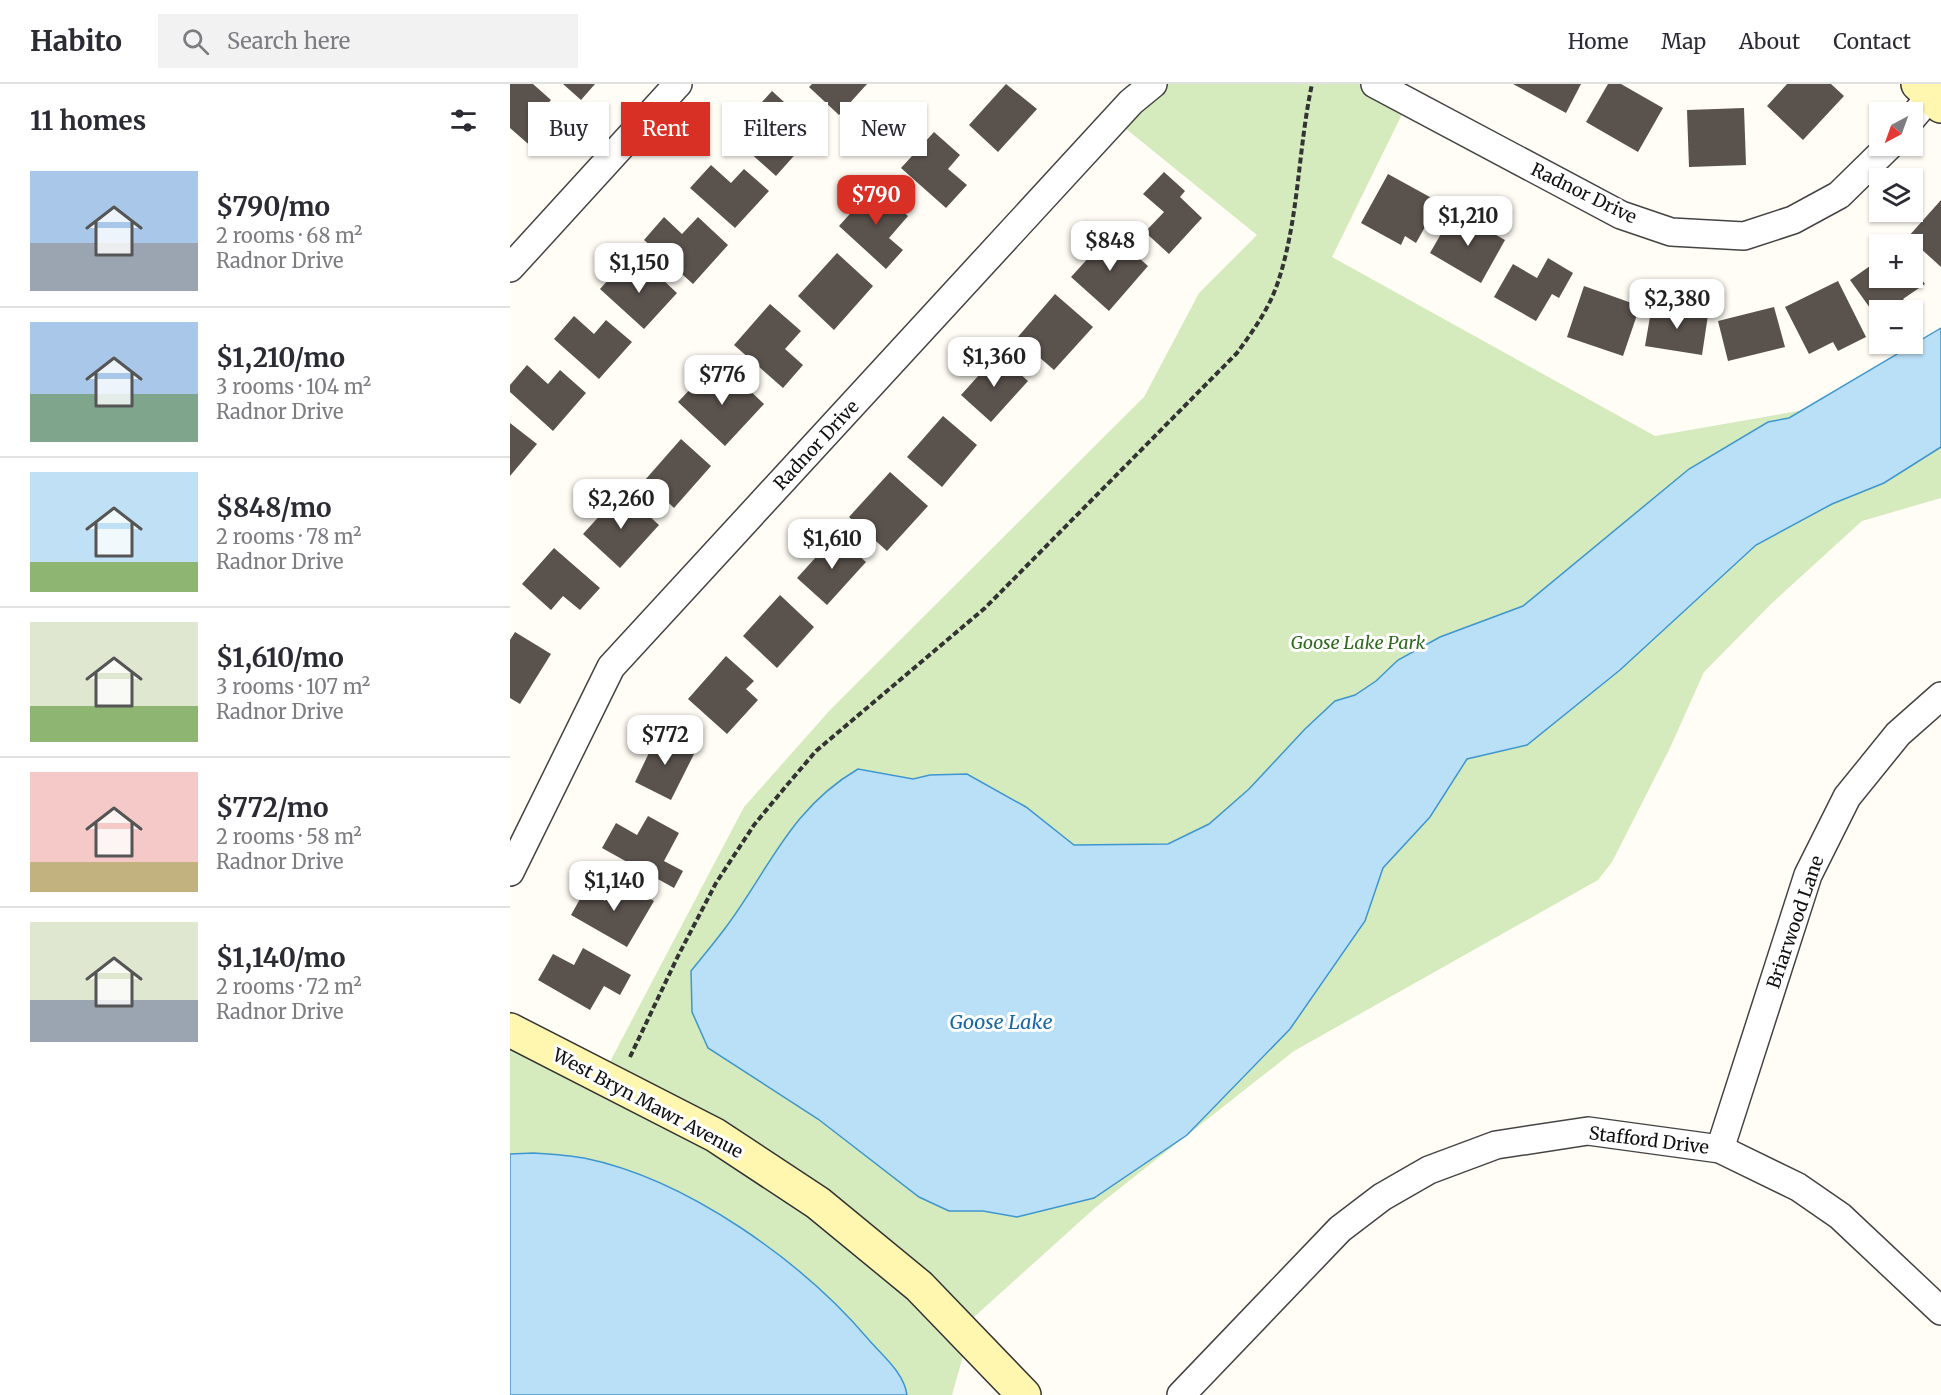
<!DOCTYPE html>
<meta charset="utf-8">
<style>
body{margin:0;font-family:Merriweather,serif;background:#f2f2f3;color:#2b2b33;height:100vh;display:flex;flex-direction:column;font-size:22px;white-space:nowrap}
*{box-sizing:border-box;margin:0}
p{font-size:20px;color:#7c7c81}
.icon{flex:none;width:33px;height:33px;fill:none;stroke:currentColor;stroke-width:2;stroke-linecap:round;stroke-linejoin:round}
.map{position:relative;flex:1;overflow:hidden}
.details{display:flex;flex-direction:column;background:#fff;width:510px}
.details>*{flex:none}
.top-card{position:absolute;left:18px;top:18px;width:570px;height:54px;display:flex;gap:12px}
.needle{width:39px;rotate:221deg}
.fabs{position:absolute;left:1359px;top:18px;display:grid;gap:12px}
.fabs a{display:grid;place-items:center;width:54px;height:54px;border-radius:0px;background:#fff;box-shadow:0 2px 4px #0004;font-size:30px}
.price{position:absolute;translate:-50% -51px;padding:0 14px;border-radius:12px;background:#fff;color:#222;font-size:20px;line-height:39px;filter:drop-shadow(0 2px 3px #0008)}
.price::after{content:'';position:absolute;left:50%;top:36px;width:18px;height:14px;margin-left:-9px;background:inherit;clip-path:polygon(0 0,100% 0,50% 100%)}
.price.selected{background:#d93025;color:#fff}
ul{padding:0;list-style:none}
li{display:flex;align-items:center;gap:18px;height:150px;padding:0 30px}
li+li{border-top:2px solid #e1e1e2}
li span{display:grid;place-items:center;flex:none;width:168px;height:120px;border-radius:0px;color:#555}
li>.icon{margin-inline-start:auto}
span .icon{width:72px;height:72px;fill:#fffc;stroke-width:1}
li b{font-size:26px}
h2{display:flex;justify-content:space-between;align-items:center;height:72px;padding:0 30px;font-size:26px}
.tag{padding:0 21px;border-radius:0px;background:#fff;box-shadow:0 2px 4px #0004;font-size:21px;line-height:54px}
.tag.selected{background:#d93025;color:#fff}
header{display:flex;align-items:center;gap:36px;box-sizing:border-box;height:84px;padding:0 30px;background:#fff;border-bottom:2px solid #e1e1e2}
header strong{font-size:28px}
nav{display:flex;gap:33px;margin-inline-start:auto;font-size:21px}
.search{width:420px;height:54px;background:#f2f2f3;display:flex;align-items:center;gap:15px;box-sizing:border-box;padding:0 21px;border-radius:0px;color:#7c7c81;font-size:22px}
main{display:flex;flex:1;min-height:0}
.map>svg:first-child{display:block}
.green{fill:#d5ebbd}
.water{fill:#b9e0f7;stroke:#3f96cf;stroke-width:1.5}
.building{fill:#5a524d}
.lines{fill:none;stroke-linecap:round;stroke-linejoin:round}
.street-casing{stroke:#444;stroke-width:30}
.secondary-casing{stroke:#333;stroke-width:36}
.path{stroke:#333;stroke-width:4;stroke-dasharray:6 3;stroke-linecap:butt}
.street{stroke:#fff;stroke-width:27}
.secondary{stroke:#fff6b0;stroke-width:33}
.labels{text-anchor:middle;dominant-baseline:central;stroke-width:6;stroke-linejoin:round;paint-order:stroke}
.street-label{font-size:18px;fill:#111;stroke:#fff}
.park-label{font-size:18px;font-style:italic;fill:#2f6b1f;stroke:#fff}
.water-label{font-size:20px;font-style:italic;fill:#1768a6;stroke:#fff}
</style>
<header>
<strong>Habito</strong>
<div class="search"><svg class="icon" aria-label="search" viewBox="0 0 24 24"><circle cx="10" cy="10" r="6"/><path d="M15 15l6 6"/></svg>Search here</div>
<nav><a>Home</a><a>Map</a><a>About</a><a>Contact</a></nav>
</header>
<main>
<section class="details">
<h2>11 homes<svg class="icon" aria-label="filters" viewBox="0 0 24 24"><path d="M4 7h16M4 17h16"/><circle cx="9" cy="7" r="2"/><circle cx="15" cy="17" r="2"/></svg></h2>
<ul>
<li><span style="background:linear-gradient(#a9c7e8 60%,#9aa5b1 0)"><svg class="icon" aria-label="home" viewBox="0 0 24 24"><path d="M3 11l9-7 9 7M6 9v11h12V9"/></svg></span><div><b>$790/mo</b><p>2 rooms · 68 m²</p><p>Radnor Drive</p></div></li>
<li><span style="background:linear-gradient(#a9c7e8 60%,#7fa58c 0)"><svg class="icon" aria-label="home" viewBox="0 0 24 24"><path d="M3 11l9-7 9 7M6 9v11h12V9"/></svg></span><div><b>$1,210/mo</b><p>3 rooms · 104 m²</p><p>Radnor Drive</p></div></li>
<li><span style="background:linear-gradient(#bfe0f5 75%,#8fb573 0)"><svg class="icon" aria-label="home" viewBox="0 0 24 24"><path d="M3 11l9-7 9 7M6 9v11h12V9"/></svg></span><div><b>$848/mo</b><p>2 rooms · 78 m²</p><p>Radnor Drive</p></div></li>
<li><span style="background:linear-gradient(#dfe7d0 70%,#8fb573 0)"><svg class="icon" aria-label="home" viewBox="0 0 24 24"><path d="M3 11l9-7 9 7M6 9v11h12V9"/></svg></span><div><b>$1,610/mo</b><p>3 rooms · 107 m²</p><p>Radnor Drive</p></div></li>
<li><span style="background:linear-gradient(#f6c9c9 75%,#c2b280 0)"><svg class="icon" aria-label="home" viewBox="0 0 24 24"><path d="M3 11l9-7 9 7M6 9v11h12V9"/></svg></span><div><b>$772/mo</b><p>2 rooms · 58 m²</p><p>Radnor Drive</p></div></li>
<li><span style="background:linear-gradient(#dfe7d0 65%,#9aa5b1 0)"><svg class="icon" aria-label="home" viewBox="0 0 24 24"><path d="M3 11l9-7 9 7M6 9v11h12V9"/></svg></span><div><b>$1,140/mo</b><p>2 rooms · 72 m²</p><p>Radnor Drive</p></div></li>
</ul>
</section>
<div class="map">
<svg width="1431" height="1311" viewBox="0 0 1431 1311">
<rect width="100%" height="100%" fill="#fffdf5"/>
<!-- green -->
<path class="green" d="M643,0H865L898,18L822,173L1145,352L1329,320L1431,258V414L1352,437L1261,520L1194,588L1160,664L1102,778L1088,796L784,967L586,1123L464,1233L442,1311H0V946L93,991L234,723L320,626L634,313L689,209L747,151L605,36Z"/>
<!-- water -->
<g class="water">
<path d="M1431,244V363L1374,399L1322,420L1246,461L1110,586L1017,661L957,675L920,733L873,784L855,837L780,945L677,1051L584,1114L507,1133L473,1127H439L409,1113L308,1035L198,964L182,928L181,887C193,872 205,858 216,843C260,784 280,725 348,685L403,695L420,691L457,690L516,723L564,761L658,760L699,740L739,705L795,645L825,617L845,611L866,597L888,576L930,553L1013,522L1179,385L1258,338L1279,334Z"/>
<path d="M24,1069C40,1070 58,1071 74,1074C177,1095 292,1177 359,1256C373,1272 394,1289 397,1311H0V1070Z"/>
</g>
<!-- building -->
<g class="building">
<path d="M0,0H23L41,16L28,30L44,43L24,65L0,44Z"/>
<path d="M53,0H85L71,16Z"/>
<path d="M302,0H357L329,31L299,3Z"/>
<path d="M496,0L527,25L488,68L459,41Z"/>
<path d="M1003,0H1071L1056,29Z"/>
<path d="M1098,0H1111L1153,24L1128,68L1076,38Z"/>
<path d="M1277,0H1321L1334,12L1293,56L1257,22Z"/>
<path d="M262,7L306,47L266,92L221,52Z"/>
<path d="M1234,24L1236,81L1179,83L1177,26Z"/>
<path d="M424,48L450,71L438,85L457,101L436,124L391,84Z"/>
<path d="M201,81L221,99L234,85L259,107L225,144L180,104Z"/>
<path d="M654,88L675,107L670,113L692,134L659,170L635,148L654,128L633,110Z"/>
<path d="M878,90L929,118L906,159L895,152L891,161L851,139Z"/>
<path d="M365,102L398,132L379,154L393,166L376,185L329,142Z"/>
<path d="M1431,116V183L1398,153Z"/>
<path d="M944,127L995,156L971,199L920,169Z"/>
<path d="M154,133L172,150L188,133L218,161L183,200L134,156Z"/>
<path d="M601,149L638,182L599,227L561,193Z"/>
<path d="M327,169L363,202L324,246L288,212Z"/>
<path d="M1038,174L1063,189L1049,214L1042,210L1026,237L984,213L1003,180L1027,194Z"/>
<path d="M1370,175V194H1402V183L1415,200L1393,215L1397,220L1389,226H1370V238L1340,196Z"/>
<path d="M111,182L125,195L138,182L167,209L134,245L90,205Z"/>
<path d="M1328,197L1356,253L1328,267L1323,258L1299,270L1275,223Z"/>
<path d="M1074,202L1130,222L1113,272L1057,253Z"/>
<path d="M545,210L583,243L544,286L507,254Z"/>
<path d="M260,220L291,247L275,265L293,281L273,304L224,261Z"/>
<path d="M1142,221L1198,231L1192,271L1135,262Z"/>
<path d="M1264,223L1275,263L1218,277L1208,237Z"/>
<path d="M64,232L84,250L96,236L122,258L89,295L44,255Z"/>
<path d="M488,270L518,297L481,338L451,311Z"/>
<path d="M17,281L38,300L50,286L76,309L43,347L0,308V301Z"/>
<path d="M217,285L254,320L215,362L168,318L187,298L197,306Z"/>
<path d="M433,332L467,361L432,403L397,373Z"/>
<path d="M0,339L27,360L0,392Z"/>
<path d="M171,355L201,382L164,424L135,396Z"/>
<path d="M380,388L418,422L377,467L339,433Z"/>
<path d="M112,407L149,441L110,484L73,450Z"/>
<path d="M326,451L356,478L317,521L287,494Z"/>
<path d="M44,464L90,504L70,526L53,512L41,526L12,500Z"/>
<path d="M270,511L304,543L267,584L233,552Z"/>
<path d="M5,548L41,570L10,620L0,614V556Z"/>
<path d="M216,572L244,597L236,605L248,616L217,650L178,615Z"/>
<path d="M149,648L186,666L161,716L125,698Z"/>
<path d="M138,732L169,749L154,777L173,787L164,804L92,764L106,739L127,751Z"/>
<path d="M107,796L144,817L117,863L61,831L75,806L95,817Z"/>
<path d="M73,864L121,891L110,911L94,902L80,926L28,896L43,870L64,881Z"/>
</g>
<g class="lines">
<defs>
<g id="street">
<path d="M865,0L1111,131L1161,148L1234,152L1283,136L1329,111L1379,62"/>
<path d="M1402,34L1420,13"/>
<path d="M0,184L168,0"/>
<path d="M0,788L101,583L621,18L643,0"/>
<path d="M1210,1065L1298,791L1337,713L1388,650L1431,612"/>
<path d="M671,1311L830,1145L872,1113L919,1086L986,1061L1078,1047L1210,1065L1288,1103L1330,1132L1431,1227"/>
</g>
<g id="secondary">
<path d="M1408,0L1431,22"/>
<path d="M0,946L205,1051L308,1119L409,1202L514,1311"/>
</g>
</defs>
<!-- street casing -->
<use href="#street" class="street-casing"/>
<!-- secondary casing -->
<use href="#secondary" class="secondary-casing"/>
<!-- path -->
<path class="path" d="M120,973L168,872L206,799L244,741L277,701L306,667L475,524L727,269C743,247 759,225 768,198C789,135 788,65 802,0"/>
<!-- street -->
<use href="#street" class="street"/>
<!-- secondary -->
<use href="#secondary" class="secondary"/>
</g>
<g class="labels">
<!-- street labels -->
<g class="street-label">
<text transform="translate(1074 109) rotate(26)">Radnor Drive</text>
<text transform="translate(306 361) rotate(-47)">Radnor Drive</text>
<text transform="translate(1285 838) rotate(-71)">Briarwood Lane</text>
<text transform="translate(138 1019) rotate(28)">West Bryn Mawr Avenue</text>
<text transform="translate(1139 1056) rotate(7)">Stafford Drive</text>
</g>
<!-- park labels -->
<g class="park-label">
<text x="848" y="558">Goose Lake Park</text>
</g>
<!-- water labels -->
<g class="water-label">
<text x="491" y="937">Goose Lake</text>
</g>
</g>
</svg>
<div class="fabs">
<a><svg class="needle" viewBox="-14 -14 28 28"><path d="M0-13l5 13h-10z" fill="#e53935"/><path d="M0 13l5-13h-10z" fill="#7c7c81"/></svg></a>
<a><svg class="icon" aria-label="layers" viewBox="0 0 24 24"><path d="M12 4l9 5-9 5-9-5zM3 14l9 5 9-5"/></svg></a>
<a>+</a>
<a>−</a>
</div>
<b class="price selected" style="left:366px;top:142px">$790</b>
<b class="price" style="left:958px;top:163px">$1,210</b>
<b class="price" style="left:600px;top:188px">$848</b>
<b class="price" style="left:129px;top:210px">$1,150</b>
<b class="price" style="left:1167px;top:246px">$2,380</b>
<b class="price" style="left:484px;top:304px">$1,360</b>
<b class="price" style="left:212px;top:322px">$776</b>
<b class="price" style="left:111px;top:446px">$2,260</b>
<b class="price" style="left:322px;top:486px">$1,610</b>
<b class="price" style="left:155px;top:682px">$772</b>
<b class="price" style="left:104px;top:828px">$1,140</b>
<div class="top-card">
<a class="tag">Buy</a>
<a class="tag selected">Rent</a>
<a class="tag">Filters</a>
<a class="tag">New</a>
</div>
</div>
</main>
